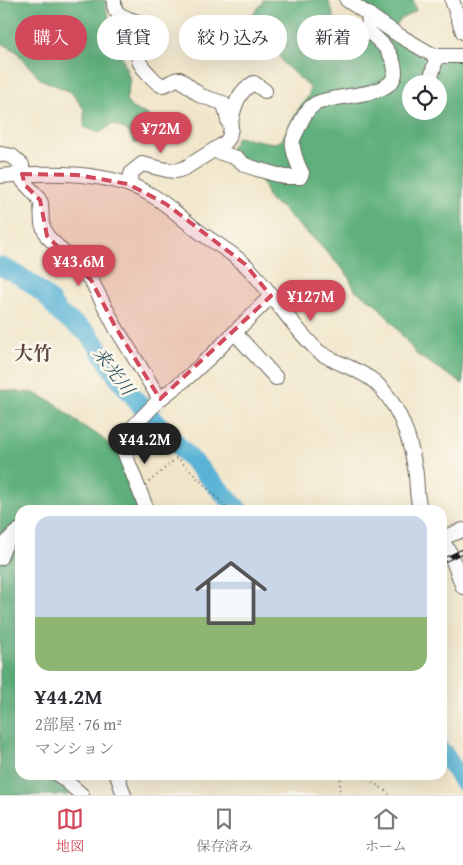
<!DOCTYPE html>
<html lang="ja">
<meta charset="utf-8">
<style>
body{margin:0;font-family:"Gentium Book Plus","Noto Serif JP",serif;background:#f7f7f7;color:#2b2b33;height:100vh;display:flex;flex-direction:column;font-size:19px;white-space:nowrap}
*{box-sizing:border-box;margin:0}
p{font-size:16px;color:#7c7c81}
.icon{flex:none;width:28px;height:28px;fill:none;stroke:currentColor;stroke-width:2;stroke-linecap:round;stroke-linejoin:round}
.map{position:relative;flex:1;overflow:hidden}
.sheet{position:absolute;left:15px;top:505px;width:432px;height:275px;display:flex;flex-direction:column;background:#fff;border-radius:15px;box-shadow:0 5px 20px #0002}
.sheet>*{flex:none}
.guide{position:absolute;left:15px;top:15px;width:434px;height:45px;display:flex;gap:10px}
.controls{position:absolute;left:402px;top:75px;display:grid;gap:10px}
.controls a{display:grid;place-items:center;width:45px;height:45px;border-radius:50%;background:#fff;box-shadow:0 5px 20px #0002;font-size:25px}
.price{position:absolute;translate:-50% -42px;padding:0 11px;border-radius:18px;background:#d1495b;color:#fff;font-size:16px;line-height:32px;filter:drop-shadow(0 1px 2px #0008)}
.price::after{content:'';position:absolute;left:50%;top:30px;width:15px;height:11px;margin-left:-8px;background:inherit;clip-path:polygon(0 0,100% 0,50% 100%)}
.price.selected{background:#222;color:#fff}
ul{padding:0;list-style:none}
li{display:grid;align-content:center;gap:10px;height:265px;padding:0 20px}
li+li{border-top:1px solid #e1e1e2}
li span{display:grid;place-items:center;height:155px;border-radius:15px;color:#555}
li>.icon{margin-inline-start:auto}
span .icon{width:90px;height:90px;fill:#fffc;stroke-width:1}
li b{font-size:21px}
.tag{padding:0 18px;border-radius:22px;background:#fff;box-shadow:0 5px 20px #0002;font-size:18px;line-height:45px}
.tag.selected{background:#d1495b;color:#fff}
.tab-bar{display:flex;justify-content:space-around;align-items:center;height:70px;border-top:1px solid #e1e1e2;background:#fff;font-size:14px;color:#7c7c81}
.tab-bar a{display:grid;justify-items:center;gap:2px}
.tab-bar .selected{color:#d1495b}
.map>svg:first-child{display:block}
.forest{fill:#5eb07d;stroke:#3d664c;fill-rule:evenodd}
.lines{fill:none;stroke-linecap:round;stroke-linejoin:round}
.river{stroke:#58b3d6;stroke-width:19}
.minor-casing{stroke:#676359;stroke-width:16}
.path{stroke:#676359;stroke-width:2;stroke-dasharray:1 4;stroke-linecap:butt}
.minor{stroke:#fff;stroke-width:14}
.rail-casing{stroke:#1c1c1c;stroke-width:5}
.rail{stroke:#fbf7ec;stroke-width:3;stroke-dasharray:9;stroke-linecap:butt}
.marked{fill:#d1495b;fill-opacity:0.2;stroke:#d1495b;stroke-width:4;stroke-dasharray:10 6;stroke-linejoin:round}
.labels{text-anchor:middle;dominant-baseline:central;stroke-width:5;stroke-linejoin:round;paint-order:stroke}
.water-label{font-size:18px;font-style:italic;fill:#345866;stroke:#fbf7ec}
.quarter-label{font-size:19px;font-weight:bold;fill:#5e4840;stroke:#fbf7ec}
</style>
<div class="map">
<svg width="463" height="795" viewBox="0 0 463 795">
<rect width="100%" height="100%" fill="#fbf7ec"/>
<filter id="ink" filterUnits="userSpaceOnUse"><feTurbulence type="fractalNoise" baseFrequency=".02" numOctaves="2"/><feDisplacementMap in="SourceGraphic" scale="10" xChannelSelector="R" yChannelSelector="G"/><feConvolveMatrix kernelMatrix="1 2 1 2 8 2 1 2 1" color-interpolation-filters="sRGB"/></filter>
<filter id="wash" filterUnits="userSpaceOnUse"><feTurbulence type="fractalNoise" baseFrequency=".0096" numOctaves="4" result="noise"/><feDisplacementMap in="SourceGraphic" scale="20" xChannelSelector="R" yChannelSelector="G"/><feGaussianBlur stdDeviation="1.12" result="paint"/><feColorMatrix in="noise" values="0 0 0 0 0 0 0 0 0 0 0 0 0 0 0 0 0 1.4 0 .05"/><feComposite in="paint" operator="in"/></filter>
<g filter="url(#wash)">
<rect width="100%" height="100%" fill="#f1e6ca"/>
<!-- forest -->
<g class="forest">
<path d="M0,0H107L105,5L112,28L130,80L126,101L132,108L148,115C150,129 148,136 135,144L128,131L113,124L99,133L84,127V109L71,92L40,79L16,51L0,42Z"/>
<path d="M262,0H328L336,22L352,33L373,22L362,5V0H413L416,11L401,19L394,28L400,39L463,60V384L417,355L395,326L376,304L355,290L347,274L317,242L300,227L282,208L270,201L261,179L240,165L231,149L237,137L274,143L282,140L299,108L309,95L310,87L284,64L273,45L244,41V29L254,13L263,2ZM411,84H439V111H411Z"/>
<path d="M0,390L33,393L55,403L80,424L101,437L118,453L146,510H20V775H49L70,795H0Z"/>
</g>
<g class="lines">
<!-- river -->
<g class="river">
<path d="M0,266L18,275L32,284L48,298L59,313L87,333L96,344L117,377L142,407L239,510"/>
<path d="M442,751L463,782"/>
</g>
</g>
</g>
<g filter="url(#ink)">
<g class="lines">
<defs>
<g id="minor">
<path d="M114,0C112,22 137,16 147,29C153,49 126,50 146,71C151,76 155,82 161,85C168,86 172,79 180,79L201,96L223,103C228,112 225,117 231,128L229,138L225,143L185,168L176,171L167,170L142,164L132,172L128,184"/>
<path d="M347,0L400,36L431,54L437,56H463"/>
<path d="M452,0L463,32"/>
<path d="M429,84L437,56"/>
<path d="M231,123C234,106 238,91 254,83L265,91"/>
<path d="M215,151L237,158L245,165L257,169L285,177H300L302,173C298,166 291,147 293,140C294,136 296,133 298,129C301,121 307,109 315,104C334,93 396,99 395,71C394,53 380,41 368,31L369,14"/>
<path d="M0,154L12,156L22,165L23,181L37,196L41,203L42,224L47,236L91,280L116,328L160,399"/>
<path d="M0,176C48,172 110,170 153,196C170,206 184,221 201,233C219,246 240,257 255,275C276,300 294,328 318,351C335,364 359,368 375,382C399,404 410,438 415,468C418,482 415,497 421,510"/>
<path d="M235,333L276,378"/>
<path d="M147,510L125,454L122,443L126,434L160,399L187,378L213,354L271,296"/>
<path d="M442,538L463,530"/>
<path d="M442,541L450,553L463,587"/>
<path d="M0,558C4,546 8,537 20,530"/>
<path d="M59,775L82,795"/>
<path d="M117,775L124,795"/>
</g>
</defs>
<!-- minor casing -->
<use href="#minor" class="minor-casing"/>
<!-- path -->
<g class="path">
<path d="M148,428L229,510"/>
<path d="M149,482L178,457"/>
<path d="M359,775L382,788L390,795"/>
<path d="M339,795L341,775"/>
</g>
<!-- minor -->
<use href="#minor" class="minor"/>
<defs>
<path id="rail" d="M442,561L463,551"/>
</defs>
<!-- rail casing -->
<use href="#rail" class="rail-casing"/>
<!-- rail -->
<use href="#rail" class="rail"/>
</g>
</g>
<!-- marked area -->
<path class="marked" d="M22,174L77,175L128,184L166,204L245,264L271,296L160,399L116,328L91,280L47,236L40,200L25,185Z"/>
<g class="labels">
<!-- water labels -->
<g class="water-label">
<text transform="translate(114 371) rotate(53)">来光川</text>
</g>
<!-- quarter labels -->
<g class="quarter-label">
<text x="33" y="353">大竹</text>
</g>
</g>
</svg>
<div class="controls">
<a><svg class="icon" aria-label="locate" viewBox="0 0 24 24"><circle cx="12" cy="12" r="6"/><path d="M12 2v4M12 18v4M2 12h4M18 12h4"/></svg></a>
</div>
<b class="price" style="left:161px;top:154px">¥72M</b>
<b class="price" style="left:79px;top:287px">¥43.6M</b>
<b class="price" style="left:311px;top:322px">¥127M</b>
<b class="price selected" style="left:145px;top:465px">¥44.2M</b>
<div class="guide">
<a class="tag selected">購入</a>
<a class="tag">賃貸</a>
<a class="tag">絞り込み</a>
<a class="tag">新着</a>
</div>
<section class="sheet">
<ul>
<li><span style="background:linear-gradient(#c9d6e8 65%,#8fb573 0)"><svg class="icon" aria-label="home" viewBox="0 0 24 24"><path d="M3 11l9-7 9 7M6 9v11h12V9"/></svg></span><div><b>¥44.2M</b><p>2部屋 · 76 m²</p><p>マンション</p></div></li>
</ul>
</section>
</div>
<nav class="tab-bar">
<a class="selected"><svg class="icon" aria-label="map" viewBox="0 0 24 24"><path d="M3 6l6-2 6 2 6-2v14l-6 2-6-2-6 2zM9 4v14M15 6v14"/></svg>地図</a>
<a><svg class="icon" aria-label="saved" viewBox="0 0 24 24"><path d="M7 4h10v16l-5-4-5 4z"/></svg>保存済み</a>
<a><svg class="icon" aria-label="home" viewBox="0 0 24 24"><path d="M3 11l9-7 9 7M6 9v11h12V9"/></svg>ホーム</a>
</nav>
